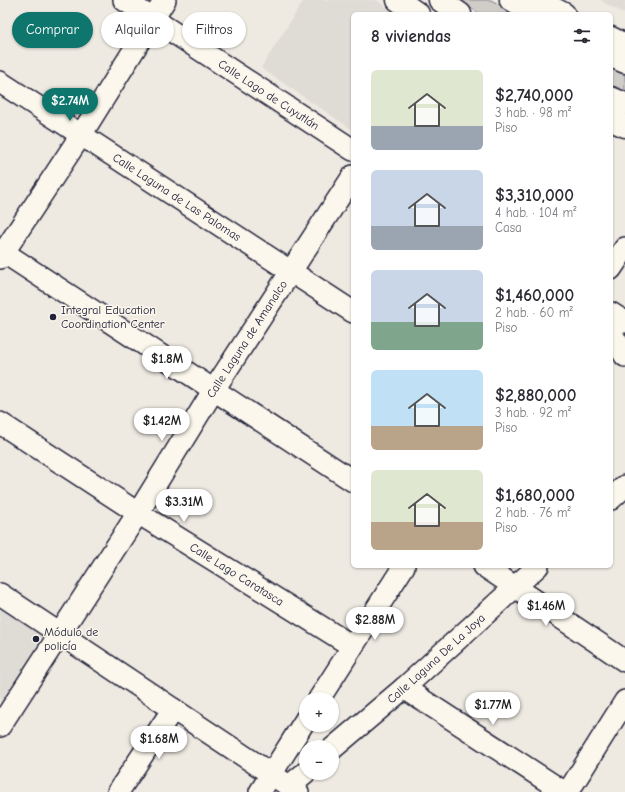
<!DOCTYPE html>
<html lang="es">
<meta charset="utf-8">
<style>
body{margin:0;font-family:"Comic Neue",sans-serif;background:#f2f2f3;color:#2b2b33;height:100vh;display:flex;flex-direction:column;font-size:15px;white-space:nowrap}
*{box-sizing:border-box;margin:0}
p{font-size:13px;color:#7c7c81}
.icon{flex:none;width:22px;height:22px;fill:none;stroke:currentColor;stroke-width:2;stroke-linecap:round;stroke-linejoin:round}
.map{position:relative;flex:1;overflow:hidden}
.details{position:absolute;left:351px;top:12px;width:262px;height:556px;display:flex;flex-direction:column;background:#fff;border-radius:6px;box-shadow:0 1px 3px #0004}
.details>*{flex:none}
.hud{position:absolute;left:12px;top:12px;width:279px;height:36px;display:flex;gap:8px}
.tools{position:absolute;left:299px;top:692px;display:grid;gap:8px}
.tools a{display:grid;place-items:center;width:40px;height:40px;border-radius:50%;background:#fff;box-shadow:0 1px 3px #0004;font-size:20px}
.price{position:absolute;translate:-50% -34px;padding:0 9px;border-radius:14px;background:#fff;color:#222;font-size:13px;line-height:26px;filter:drop-shadow(0 1px 2px #0008)}
.price::after{content:'';position:absolute;left:50%;top:24px;width:12px;height:9px;margin-left:-6px;background:inherit;clip-path:polygon(0 0,100% 0,50% 100%)}
.price.selected{background:#0f766e;color:#fff}
ul{padding:0;list-style:none}
li{display:flex;align-items:center;gap:12px;height:100px;padding:0 20px}
li span{display:grid;place-items:center;flex:none;width:112px;height:80px;border-radius:6px;color:#555}
li>.icon{margin-inline-start:auto}
span .icon{width:48px;height:48px;fill:#fffc;stroke-width:1}
li b{font-size:17px}
h2{display:flex;justify-content:space-between;align-items:center;height:48px;padding:0 20px;font-size:17px}
.pill{padding:0 14px;border-radius:18px;background:#fff;box-shadow:0 1px 3px #0004;font-size:14px;line-height:36px}
.pill.selected{background:#0f766e;color:#fff}
.map>svg:first-child{display:block}
.built{fill:#dfdbd5}
.green{fill:#d0cdc9;stroke:#797882}
.lines{fill:none;stroke-linecap:round;stroke-linejoin:round}
.minor-casing{stroke:#22223b;stroke-width:24}
.major-casing{stroke:#22223b;stroke-width:25}
.highway-casing{stroke:#22223b;stroke-width:25}
.minor{stroke:#fbf7ec;stroke-width:21}
.major{stroke:#fbf7ec;stroke-width:22}
.highway{stroke:#fbf7ec;stroke-width:22}
.poi-dot{fill:#22223b;stroke:#fbf7ec;stroke-width:1.5}
.labels{text-anchor:middle;dominant-baseline:central;stroke-width:3;stroke-linejoin:round;paint-order:stroke}
.street-label{font-size:12px;fill:#22223b;stroke:#fbf7ec}
.poi-label{font-size:12px;fill:#22223b;stroke:#fbf7ec;text-anchor:start}
</style>
<div class="map">
<svg width="625" height="792" viewBox="0 0 625 792">
<rect width="100%" height="100%" fill="#eeeae2"/>
<filter id="ink" filterUnits="userSpaceOnUse"><feTurbulence type="fractalNoise" baseFrequency=".025" numOctaves="2"/><feDisplacementMap in="SourceGraphic" scale="8" xChannelSelector="R" yChannelSelector="G"/><feConvolveMatrix kernelMatrix="1 2 1 2 8 2 1 2 1" color-interpolation-filters="sRGB"/></filter>
<g filter="url(#ink)">
<!-- built -->
<g class="built">
<path d="M304,0H376L396,14H353V130L261,68Z"/>
<path d="M600,0H625V14Z"/>
<path d="M0,608L47,638L0,709Z"/>
</g>
<!-- green -->
<g class="green">
<path d="M459,0H491L516,14H480Z"/>
<path d="M611,68L625,75V96L611,90Z"/>
</g>
<g class="lines">
<defs>
<g id="minor">
<path id="s1" d="M124,0L353,150"/>
<path id="s2" d="M0,82L353,312"/>
<path d="M0,250L353,481"/>
<path d="M0,258L81,135L165,0"/>
<path d="M611,269L625,248"/>
<path d="M611,313L625,322"/>
<path d="M611,332L625,356"/>
<path id="s3" d="M0,423L138,513L352,646"/>
<path d="M611,499L625,486"/>
<path d="M484,566L625,661"/>
<path d="M0,594L298,792"/>
<path d="M404,688L564,792"/>
<path d="M319,699L404,566"/>
<path id="s4" d="M0,726L138,513L213,391L353,176"/>
<path id="s5" d="M332,749L404,688L538,566"/>
<path d="M289,786L306,772"/>
<path d="M118,792L173,709"/>
<path d="M260,792L306,719"/>
<path d="M568,792L625,701"/>
</g>
<g id="major">
<path d="M398,0L418,14"/>
<path d="M537,0L564,14"/>
<path d="M611,38L625,45"/>
<path d="M611,120L625,126"/>
</g>
<g id="highway">
<path d="M440,0L460,14"/>
<path d="M511,0L533,14"/>
<path d="M611,56L625,62"/>
<path d="M611,98L625,104"/>
</g>
</defs>
<!-- minor casing -->
<use href="#minor" class="minor-casing"/>
<!-- major casing -->
<use href="#major" class="major-casing"/>
<!-- highway casing -->
<use href="#highway" class="highway-casing"/>
<!-- minor -->
<use href="#minor" class="minor"/>
<!-- major -->
<use href="#major" class="major"/>
<!-- highway -->
<use href="#highway" class="highway"/>
</g>
</g>
<!-- markers -->
<g class="poi-dot">
<circle cx="53" cy="317" r="4"/>
<circle cx="36" cy="639" r="4"/>
</g>
<g class="labels">
<!-- street labels -->
<g class="street-label">
<text stroke="none"><textPath href="#s1" startOffset="173">Calle Lago de Cuyutlán</textPath></text>
<text stroke="none"><textPath href="#s2" startOffset="211">Calle Laguna de Las Palomas</textPath></text>
<text stroke="none"><textPath href="#s4" startOffset="459">Calle Laguna de Amanalco</textPath></text>
<text stroke="none"><textPath href="#s3" startOffset="281">Calle Lago Caratasca</textPath></text>
<text stroke="none"><textPath href="#s5" startOffset="138">Calle Laguna De La Joya</textPath></text>
</g>
<!-- poi labels -->
<g class="poi-label">
<text x="61" y="310">Integral Education<tspan x="61" dy="14">Coordination Center</tspan></text>
<text x="44" y="632">Módulo de<tspan x="44" dy="14">policía</tspan></text>
</g>
</g>
</svg>
<div class="tools">
<a>+</a>
<a>−</a>
</div>
<b class="price selected" style="left:70px;top:122px">$2.74M</b>
<b class="price" style="left:167px;top:380px">$1.8M</b>
<b class="price" style="left:162px;top:442px">$1.42M</b>
<b class="price" style="left:184px;top:523px">$3.31M</b>
<b class="price" style="left:546px;top:627px">$1.46M</b>
<b class="price" style="left:375px;top:641px">$2.88M</b>
<b class="price" style="left:493px;top:726px">$1.77M</b>
<b class="price" style="left:159px;top:760px">$1.68M</b>
<div class="hud">
<a class="pill selected">Comprar</a>
<a class="pill">Alquilar</a>
<a class="pill">Filtros</a>
</div>
<section class="details">
<h2>8 viviendas<svg class="icon" aria-label="filters" viewBox="0 0 24 24"><path d="M4 7h16M4 17h16"/><circle cx="9" cy="7" r="2"/><circle cx="15" cy="17" r="2"/></svg></h2>
<ul>
<li><span style="background:linear-gradient(#dfe7d0 70%,#9aa5b1 0)"><svg class="icon" aria-label="home" viewBox="0 0 24 24"><path d="M3 11l9-7 9 7M6 9v11h12V9"/></svg></span><div><b>$2,740,000</b><p>3 hab. · 98 m²</p><p>Piso</p></div></li>
<li><span style="background:linear-gradient(#c9d6e8 70%,#9aa5b1 0)"><svg class="icon" aria-label="home" viewBox="0 0 24 24"><path d="M3 11l9-7 9 7M6 9v11h12V9"/></svg></span><div><b>$3,310,000</b><p>4 hab. · 104 m²</p><p>Casa</p></div></li>
<li><span style="background:linear-gradient(#c9d6e8 65%,#7fa58c 0)"><svg class="icon" aria-label="home" viewBox="0 0 24 24"><path d="M3 11l9-7 9 7M6 9v11h12V9"/></svg></span><div><b>$1,460,000</b><p>2 hab. · 60 m²</p><p>Piso</p></div></li>
<li><span style="background:linear-gradient(#bfe0f5 70%,#b9a48a 0)"><svg class="icon" aria-label="home" viewBox="0 0 24 24"><path d="M3 11l9-7 9 7M6 9v11h12V9"/></svg></span><div><b>$2,880,000</b><p>3 hab. · 92 m²</p><p>Piso</p></div></li>
<li><span style="background:linear-gradient(#dfe7d0 65%,#b9a48a 0)"><svg class="icon" aria-label="home" viewBox="0 0 24 24"><path d="M3 11l9-7 9 7M6 9v11h12V9"/></svg></span><div><b>$1,680,000</b><p>2 hab. · 76 m²</p><p>Piso</p></div></li>
</ul>
</section>
</div>
